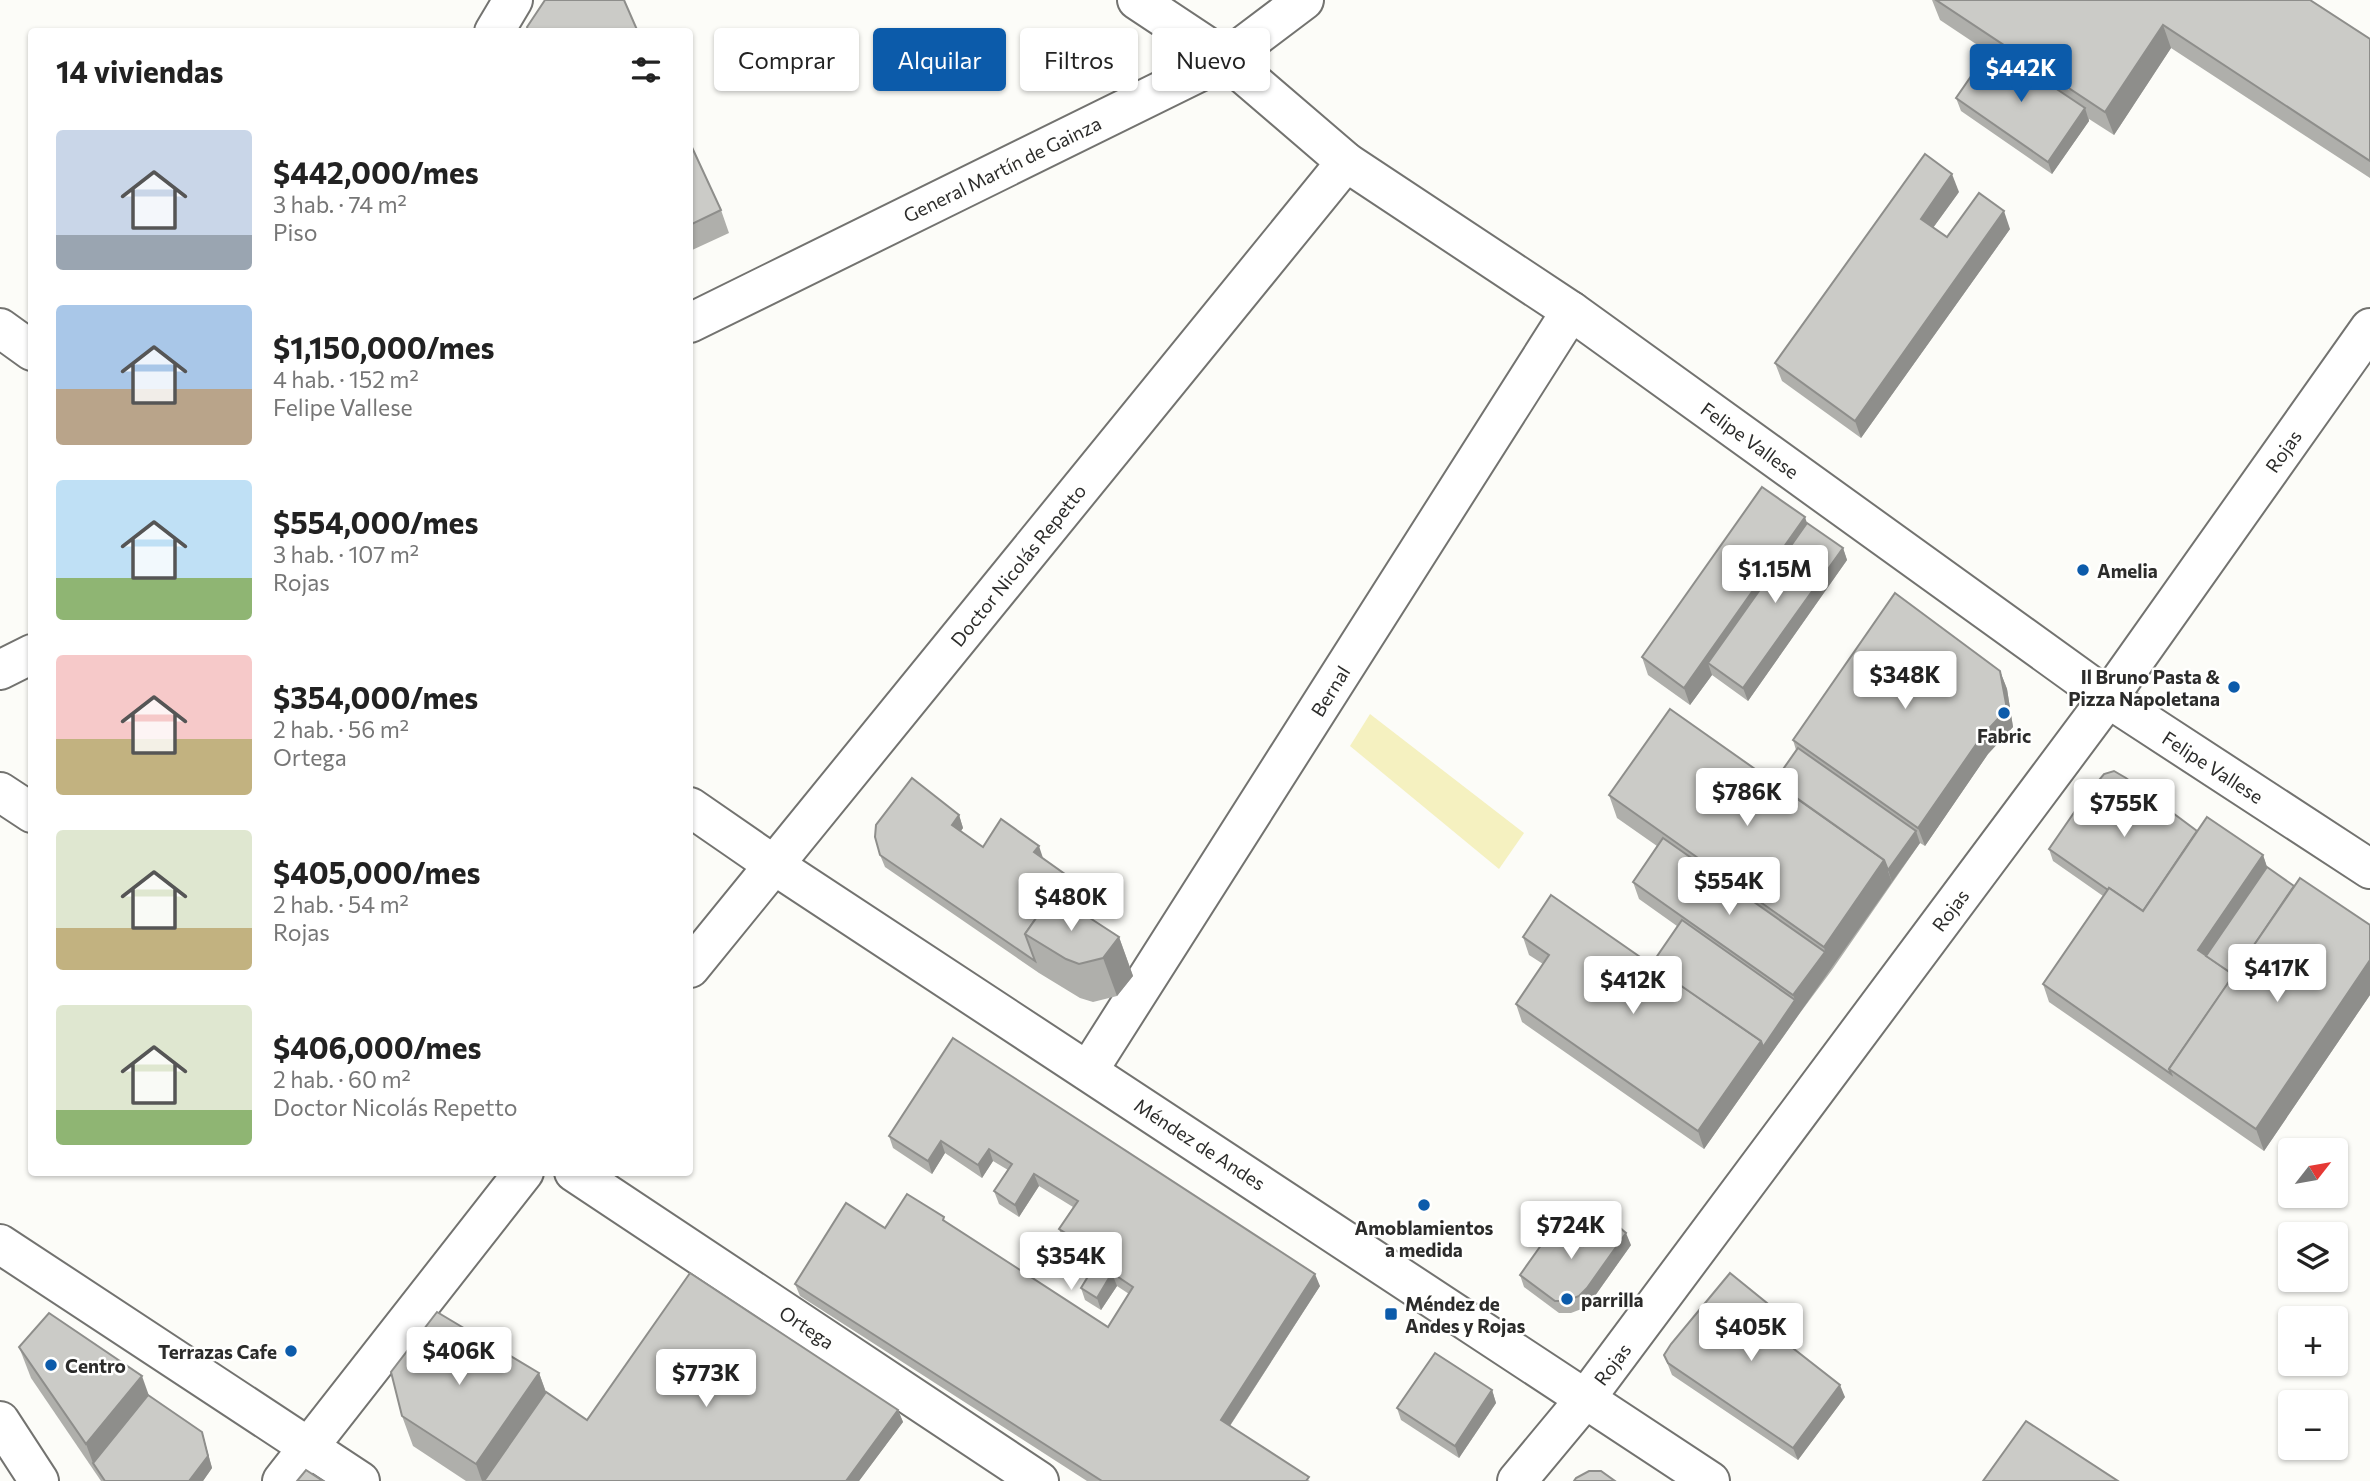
<!DOCTYPE html>
<html lang="es">
<meta charset="utf-8">
<style>
body{margin:0;font-family:Commissioner,sans-serif;background:#f2f2f2;color:#222;height:100vh;display:flex;flex-direction:column;font-size:26px;white-space:nowrap}
*{box-sizing:border-box;margin:0}
p{font-size:23px;color:#767676}
.icon{flex:none;width:38px;height:38px;fill:none;stroke:currentColor;stroke-width:2;stroke-linecap:round;stroke-linejoin:round}
.map{position:relative;flex:1;overflow:hidden}
.drawer{position:absolute;left:28px;top:28px;width:665px;height:1148px;display:flex;flex-direction:column;background:#fff;border-radius:7px;box-shadow:0 2px 5px #0004}
.drawer>*{flex:none}
.hud{position:absolute;left:714px;top:28px;width:665px;height:63px;display:flex;gap:14px}
.needle{width:46px;rotate:59deg}
.tools{position:absolute;left:2278px;top:1138px;display:grid;gap:14px}
.tools a{display:grid;place-items:center;width:70px;height:70px;border-radius:7px;background:#fff;box-shadow:0 2px 5px #0004;font-size:35px}
.price{position:absolute;translate:-50% -60px;padding:0 16px;border-radius:7px;background:#fff;color:#222;font-size:23px;line-height:46px;filter:drop-shadow(0 2px 4px #0008)}
.price::after{content:'';position:absolute;left:50%;top:42px;width:21px;height:16px;margin-left:-10px;background:inherit;clip-path:polygon(0 0,100% 0,50% 100%)}
.price.on{background:#0c5baa;color:#fff}
ul{padding:0;list-style:none}
li{display:flex;align-items:center;gap:21px;height:175px;padding:0 28px}
li span{display:grid;place-items:center;flex:none;width:196px;height:140px;border-radius:7px;color:#555}
li>.icon{margin-inline-start:auto}
span .icon{width:84px;height:84px;fill:#fffc;stroke-width:1}
li b{font-size:30px}
h2{display:flex;justify-content:space-between;align-items:center;height:84px;padding:0 28px;font-size:30px}
.tag{padding:0 24px;border-radius:7px;background:#fff;box-shadow:0 2px 5px #0004;font-size:24px;line-height:63px}
.tag.on{background:#0c5baa;color:#fff}
.map>svg:first-child{display:block}
.green{fill:#f5f1c0}
.lines{fill:none;stroke-linecap:round;stroke-linejoin:round}
.street-casing{stroke:#737370;stroke-width:42}
.street{stroke:#fff;stroke-width:38}
.wall{fill:#afafab}
.shaded-wall{fill:#8e8e8b}
.building{fill:#cbcbc7;stroke:#8e8e8b;stroke-width:2}
.poi-dot{fill:#0c5baa;stroke:#fffffe;stroke-width:2.5}
.labels{text-anchor:middle;dominant-baseline:central;stroke-width:5;stroke-linejoin:round;paint-order:stroke}
.street-label{font-size:19px;fill:#2c2c2b;stroke:#fffffe}
.poi-label{font-size:19px;font-weight:bold;fill:#2c2c2b;stroke:#fffffe;text-anchor:start}
</style>
<div class="map">
<svg width="2370" height="1481" viewBox="0 0 2370 1481">
<rect width="100%" height="100%" fill="#fcfcf8"/>
<!-- green -->
<path class="green" d="M1370,714L1524,833L1499,869L1350,746Z"/>
<g class="lines">
<defs>
<g id="street">
<path d="M1137,0L1226,59L1346,162L1571,311L2108,698L2370,869"/>
<path d="M494,32L513,0"/>
<path d="M690,323L1226,59L1304,0"/>
<path d="M0,328L32,351"/>
<path d="M0,670L32,654"/>
<path d="M0,792L32,813"/>
<path d="M690,807L774,865L1710,1481"/>
<path d="M690,968L1346,162"/>
<path d="M1088,1071L1571,311"/>
<path d="M574,1172L1039,1481"/>
<path d="M0,1244L360,1481"/>
<path d="M0,1421L39,1481"/>
<path d="M282,1481L524,1172"/>
<path d="M1517,1481L1586,1398L2108,698L2370,328"/>
</g>
</defs>
<!-- street casing -->
<use href="#street" class="street-casing"/>
<!-- street -->
<use href="#street" class="street"/>
</g>
<!-- wall -->
<g class="wall">
<path d="M1932,0H2310L2370,39V178L2171,48L2114,135L2089,119V121L2052,174L1961,111L1956,98L1988,52L1940,20Z"/>
<path d="M690,143L721,210L729,233L690,251Z"/>
<path d="M1959,192L1933,228L1947,237L2010,229L1861,438L1782,381L1775,363Z"/>
<path d="M1807,523L1843,548L1847,560L1748,701L1712,675L1690,705L1648,675L1642,657Z"/>
<path d="M2000,671L2007,689L2013,727L1988,754L1925,846L1920,843L1832,970L1800,1013L1704,1149L1522,1022L1516,1004L1543,964L1529,955L1523,937L1651,965L1677,926L1639,899L1633,882L1657,846L1617,818L1609,795L1774,782L1796,750L1793,740Z"/>
<path d="M959,815L963,828L961,831L983,847L1043,858L1086,889L1090,901L1082,913L1119,937L1133,976L1117,996L1093,1002L1080,998L1039,973L885,867L880,855Z"/>
<path d="M2197,831L2263,855L2267,867L2294,886L2370,925V995L2264,1151L2049,1002L2043,984L2103,896L2053,861L2049,849Z"/>
<path d="M953,1038L1320,1286L1230,1426L1310,1481H1087L800,1296L795,1284L885,1228L946,1222L1108,1327L1129,1294L1117,1286L1101,1310L1085,1300L1081,1288L1097,1262L1064,1241L1059,1229L1073,1207L1039,1186L1019,1217L999,1204L994,1191L1008,1170L993,1161L982,1178L945,1153L932,1174L893,1148L889,1136Z"/>
<path d="M1631,1245L1592,1300L1584,1308L1571,1313H1559L1524,1287L1520,1275L1583,1246Z"/>
<path d="M1778,1312L1782,1325L1775,1334L1845,1397L1798,1460L1672,1375L1664,1355Z"/>
<path d="M19,1347L148,1395L202,1432L212,1468L203,1481H101L31,1378Z"/>
<path d="M539,1373L546,1392L587,1420L898,1410L903,1422L859,1481H466L413,1446L402,1416Z"/>
<path d="M1492,1390L1496,1403L1459,1458L1401,1420L1397,1408Z"/>
</g>
<!-- shaded-wall -->
<g class="shaded-wall">
<path d="M2163,25L2171,48L2114,135L2105,112Z"/>
<path d="M2085,108L2089,121L2052,174L2048,162Z"/>
<path d="M1952,174L1959,192L1927,236L1921,219Z"/>
<path d="M2004,211L2010,229L1861,438L1855,421Z"/>
<path d="M1805,517L1811,535L1708,663L1712,675L1690,705L1684,688Z"/>
<path d="M1843,548L1847,560L1748,701L1743,688Z"/>
<path d="M2000,671L2007,689L2013,727L1988,754L1925,846L1918,828Z"/>
<path d="M959,815L963,828L956,837L952,825Z"/>
<path d="M1916,831L1920,843L1892,882L1888,870Z"/>
<path d="M1039,846L1043,858L1034,852Z"/>
<path d="M2263,855L2269,873L2207,965L2198,950Z"/>
<path d="M1884,860L1892,882L1704,1149L1698,1131L1761,1041L1795,1000L1793,995L1825,952L1824,947Z"/>
<path d="M1086,889L1090,901L1054,952L1045,946Z"/>
<path d="M1119,937L1133,976L1117,996L1103,958Z"/>
<path d="M2370,960V995L2264,1151L2256,1129Z"/>
<path d="M941,1141L945,1153L932,1174L928,1161Z"/>
<path d="M989,1149L993,1161L982,1178L978,1165Z"/>
<path d="M1034,1174L1039,1186L1019,1217L1015,1205Z"/>
<path d="M1626,1233L1631,1245L1592,1300L1584,1308L1579,1296Z"/>
<path d="M1112,1273L1117,1286L1101,1310L1097,1298Z"/>
<path d="M1315,1274L1320,1286L1225,1433L1221,1420Z"/>
<path d="M1778,1312L1782,1325L1770,1339L1766,1327Z"/>
<path d="M539,1373L550,1404L497,1481H482L476,1464Z"/>
<path d="M142,1376L153,1407L93,1463L86,1444Z"/>
<path d="M1840,1385L1845,1397L1798,1460L1793,1448Z"/>
<path d="M1492,1390L1496,1403L1459,1458L1455,1446Z"/>
<path d="M898,1410L903,1422L859,1481H846Z"/>
<path d="M202,1432L212,1468L203,1481H189Z"/>
</g>
<!-- building -->
<g class="building">
<path d="M545,0H624L638,32H529L527,27Z"/>
<path d="M1936,0H2310L2370,39V161L2163,25L2105,112Z"/>
<path d="M1992,46L2085,108L2048,162L1956,98Z"/>
<path d="M690,143L721,210L690,225Z"/>
<path d="M1925,154L1952,174L1921,219L1947,237L1979,193L2004,211L1855,421L1775,363Z"/>
<path d="M1762,487L1805,517L1684,688L1642,657Z"/>
<path d="M1807,523L1843,548L1743,688L1708,663Z"/>
<path d="M1895,593L2000,671L2007,709L1982,736L1918,828L1793,740Z"/>
<path d="M1670,709L1884,860L1824,947L1609,795Z"/>
<path d="M1798,748L1916,831L1888,870L1884,860L1774,782Z"/>
<path d="M2114,771L2126,778L2197,831L2143,911L2109,888L2108,890L2049,849L2084,798L2104,774Z"/>
<path d="M912,778L959,815L952,825L983,847L1001,819L1039,846L1034,852L1086,889L1073,907L1053,894L1025,934L1035,961L880,855L875,837L876,825Z"/>
<path d="M2207,817L2263,855L2198,950L2234,975L2169,1069L2171,1074L2043,984L2109,888L2143,911Z"/>
<path d="M1663,838L1825,952L1793,995L1633,882Z"/>
<path d="M2267,867L2294,886L2234,975L2206,956Z"/>
<path d="M2300,878L2370,925V960L2256,1129L2169,1069Z"/>
<path d="M1053,894L1119,937L1103,958L1079,964L1066,959L1025,934Z"/>
<path d="M1551,895L1761,1041L1698,1131L1516,1004L1549,955L1523,937Z"/>
<path d="M1682,920L1795,1000L1763,1047L1761,1041L1651,965Z"/>
<path d="M953,1038L1315,1274L1221,1420L1309,1477L1306,1481H1102L795,1284L846,1203L885,1228L907,1194L944,1217L943,1220L1108,1327L1133,1287L1112,1273L1097,1298L1081,1288L1101,1255L1059,1229L1078,1201L1034,1174L1015,1205L994,1191L1012,1164L989,1149L978,1165L941,1141L928,1161L889,1136Z"/>
<path d="M1606,1216L1626,1233L1587,1288L1579,1296L1567,1301H1555L1520,1275L1554,1227L1583,1246Z"/>
<path d="M690,1273L898,1410L846,1481H484L546,1392L587,1420Z"/>
<path d="M1730,1273L1778,1312L1766,1327L1840,1385L1793,1448L1668,1363L1664,1355L1671,1344Z"/>
<path d="M437,1312L539,1373L476,1464L402,1416L391,1372Z"/>
<path d="M49,1313L142,1376L86,1444L19,1347Z"/>
<path d="M1435,1353L1492,1390L1455,1446L1397,1408Z"/>
<path d="M148,1395L202,1432L208,1456L189,1481H105L93,1463Z"/>
<path d="M2026,1421L2118,1481H1983Z"/>
<path d="M306,1470L323,1481H297Z"/>
<path d="M1589,1471H1601L1615,1481H1574L1576,1478Z"/>
</g>
<!-- markers -->
<g class="poi-dot">
<circle cx="2083" cy="570" r="7"/>
<circle cx="2234" cy="687" r="7"/>
<circle cx="2004" cy="713" r="7"/>
<circle cx="1424" cy="1205" r="7"/>
<circle cx="1567" cy="1299" r="7"/>
<rect x="1384" y="1307" width="14" height="14" rx="3.5"/>
<circle cx="291" cy="1351" r="7"/>
<circle cx="51" cy="1365" r="7"/>
</g>
<g class="labels">
<!-- street labels -->
<g class="street-label">
<text transform="translate(1002 169) rotate(-26)">General Martín de Gainza</text>
<text transform="translate(1750 440) rotate(36)">Felipe Vallese</text>
<text transform="translate(2283 451) rotate(-55)">Rojas</text>
<text transform="translate(1018 565) rotate(-51)">Doctor Nicolás Repetto</text>
<text transform="translate(1330 691) rotate(-58)">Bernal</text>
<text transform="translate(2213 767) rotate(33)">Felipe Vallese</text>
<text transform="translate(1950 910) rotate(-53)">Rojas</text>
<text transform="translate(1200 1144) rotate(33)">Méndez de Andes</text>
<text transform="translate(807 1327) rotate(34)">Ortega</text>
<text transform="translate(1612 1364) rotate(-53)">Rojas</text>
</g>
<!-- poi labels -->
<g class="poi-label">
<text x="2097" y="570">Amelia</text>
<text x="2220" y="676" text-anchor="end">Il Bruno Pasta &amp;<tspan x="2220" dy="22">Pizza Napoletana</tspan></text>
<text x="2004" y="735" text-anchor="middle">Fabric</text>
<text x="1424" y="1227" text-anchor="middle">Amoblamientos<tspan x="1424" dy="22">a medida</tspan></text>
<text x="1581" y="1299">parrilla</text>
<text x="1405" y="1303">Méndez de<tspan x="1405" dy="22">Andes y Rojas</tspan></text>
<text x="277" y="1351" text-anchor="end">Terrazas Cafe</text>
<text x="65" y="1365">Centro</text>
</g>
</g>
</svg>
<div class="tools">
<a><svg class="needle" viewBox="-14 -14 28 28"><path d="M0-13l5 13h-10z" fill="#e53935"/><path d="M0 13l5-13h-10z" fill="#767676"/></svg></a>
<a><svg class="icon" aria-label="layers" viewBox="0 0 24 24"><path d="M12 4l9 5-9 5-9-5zM3 14l9 5 9-5"/></svg></a>
<a>+</a>
<a>−</a>
</div>
<b class="price on" style="left:2021px;top:104px">$442K</b>
<b class="price" style="left:1775px;top:605px">$1.15M</b>
<b class="price" style="left:1905px;top:711px">$348K</b>
<b class="price" style="left:1747px;top:828px">$786K</b>
<b class="price" style="left:2124px;top:839px">$755K</b>
<b class="price" style="left:1729px;top:917px">$554K</b>
<b class="price" style="left:1071px;top:933px">$480K</b>
<b class="price" style="left:2277px;top:1004px">$417K</b>
<b class="price" style="left:1633px;top:1016px">$412K</b>
<b class="price" style="left:1571px;top:1261px">$724K</b>
<b class="price" style="left:1071px;top:1292px">$354K</b>
<b class="price" style="left:1751px;top:1363px">$405K</b>
<b class="price" style="left:459px;top:1387px">$406K</b>
<b class="price" style="left:706px;top:1409px">$773K</b>
<div class="hud">
<a class="tag">Comprar</a>
<a class="tag on">Alquilar</a>
<a class="tag">Filtros</a>
<a class="tag">Nuevo</a>
</div>
<section class="drawer">
<h2>14 viviendas<svg class="icon" aria-label="filters" viewBox="0 0 24 24"><path d="M4 7h16M4 17h16"/><circle cx="9" cy="7" r="2"/><circle cx="15" cy="17" r="2"/></svg></h2>
<ul>
<li><span style="background:linear-gradient(#c9d6e8 75%,#9aa5b1 0)"><svg class="icon" aria-label="home" viewBox="0 0 24 24"><path d="M3 11l9-7 9 7M6 9v11h12V9"/></svg></span><div><b>$442,000/mes</b><p>3 hab. · 74 m²</p><p>Piso</p></div></li>
<li><span style="background:linear-gradient(#a9c7e8 60%,#b9a48a 0)"><svg class="icon" aria-label="home" viewBox="0 0 24 24"><path d="M3 11l9-7 9 7M6 9v11h12V9"/></svg></span><div><b>$1,150,000/mes</b><p>4 hab. · 152 m²</p><p>Felipe Vallese</p></div></li>
<li><span style="background:linear-gradient(#bfe0f5 70%,#8fb573 0)"><svg class="icon" aria-label="home" viewBox="0 0 24 24"><path d="M3 11l9-7 9 7M6 9v11h12V9"/></svg></span><div><b>$554,000/mes</b><p>3 hab. · 107 m²</p><p>Rojas</p></div></li>
<li><span style="background:linear-gradient(#f6c9c9 60%,#c2b280 0)"><svg class="icon" aria-label="home" viewBox="0 0 24 24"><path d="M3 11l9-7 9 7M6 9v11h12V9"/></svg></span><div><b>$354,000/mes</b><p>2 hab. · 56 m²</p><p>Ortega</p></div></li>
<li><span style="background:linear-gradient(#dfe7d0 70%,#c2b280 0)"><svg class="icon" aria-label="home" viewBox="0 0 24 24"><path d="M3 11l9-7 9 7M6 9v11h12V9"/></svg></span><div><b>$405,000/mes</b><p>2 hab. · 54 m²</p><p>Rojas</p></div></li>
<li><span style="background:linear-gradient(#dfe7d0 75%,#8fb573 0)"><svg class="icon" aria-label="home" viewBox="0 0 24 24"><path d="M3 11l9-7 9 7M6 9v11h12V9"/></svg></span><div><b>$406,000/mes</b><p>2 hab. · 60 m²</p><p>Doctor Nicolás Repetto</p></div></li>
</ul>
</section>
</div>
